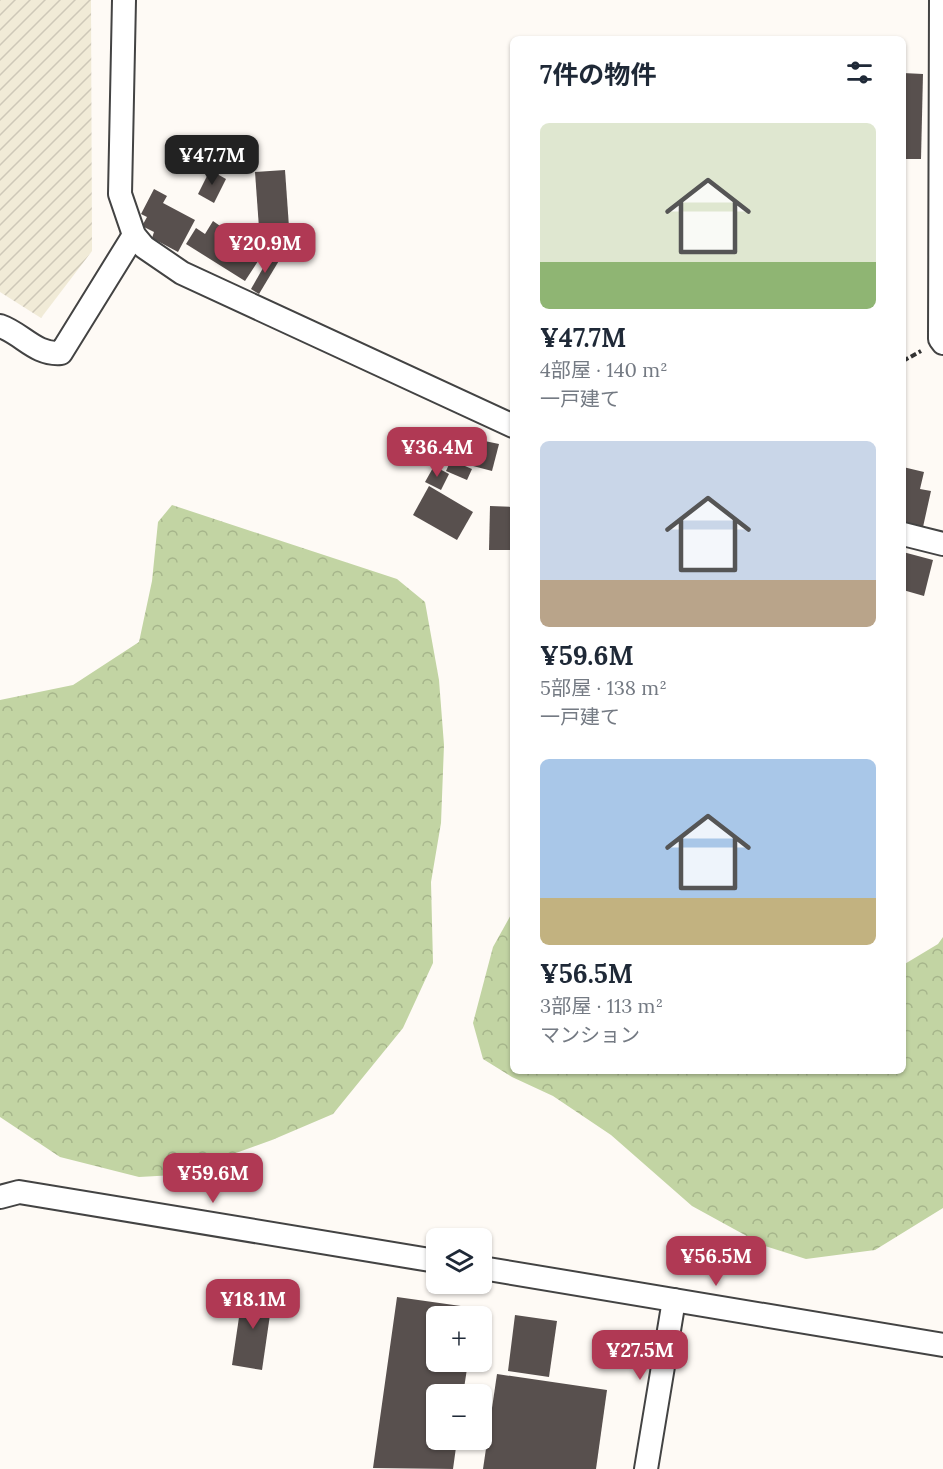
<!DOCTYPE html>
<html lang="ja">
<meta charset="utf-8">
<style>
body{margin:0;font-family:Lora,"Noto Sans JP",serif;background:#f2f2f3;color:#1f2937;height:100vh;display:flex;flex-direction:column;font-size:22px;white-space:nowrap}
*{box-sizing:border-box;margin:0}
p{font-size:20px;color:#747a83}
.icon{flex:none;width:33px;height:33px;fill:none;stroke:currentColor;stroke-width:2;stroke-linecap:round;stroke-linejoin:round}
.map{position:relative;flex:1;overflow:hidden}
.drawer{position:absolute;left:510px;top:36px;width:396px;height:1038px;display:flex;flex-direction:column;background:#fff;border-radius:9px;box-shadow:0 2px 4px #0004}
.drawer>*{flex:none}
.tools{position:absolute;left:426px;top:1228px;display:grid;gap:12px}
.tools a{display:grid;place-items:center;width:66px;height:66px;border-radius:9px;background:#fff;box-shadow:0 2px 4px #0004;font-size:30px}
.price{position:absolute;translate:-50% -51px;padding:0 14px;border-radius:12px;background:#b03954;color:#fff;font-size:20px;line-height:39px;filter:drop-shadow(0 2px 3px #0008)}
.price::after{content:'';position:absolute;left:50%;top:36px;width:18px;height:14px;margin-left:-9px;background:inherit;clip-path:polygon(0 0,100% 0,50% 100%)}
.price.on{background:#222;color:#fff}
ul{padding:0;list-style:none}
li{display:grid;align-content:center;gap:12px;height:318px;padding:0 30px}
li span{display:grid;place-items:center;height:186px;border-radius:9px;color:#555}
li>.icon{margin-inline-start:auto}
span .icon{width:108px;height:108px;fill:#fffc;stroke-width:1}
li b{font-size:26px}
h2{display:flex;justify-content:space-between;align-items:center;height:72px;padding:0 30px;font-size:26px}
.map>svg:first-child{display:block}
.farmland{fill:url(#farmland-furrows)}
.forest{fill:url(#forest-crowns)}
.building{fill:#58504e}
.lines{fill:none;stroke-linecap:round;stroke-linejoin:round}
.street-casing{stroke:#434343;stroke-width:26}
.path{stroke:#323232;stroke-width:4;stroke-dasharray:6 3;stroke-linecap:butt}
.street{stroke:#fff;stroke-width:22}
</style>
<div class="map">
<svg width="943" height="1469" viewBox="0 0 943 1469">
<defs>
<pattern id="farmland-furrows" width="10" height="10" patternUnits="userSpaceOnUse" patternTransform="scale(1.5)"><rect width="10" height="10" fill="#f1ebd7"/><path d="M-1 1l2-2M0 10L10 0M9 11l2-2" fill="none" stroke="#cec8b8"/></pattern>
<pattern id="forest-crowns" width="20" height="18" patternUnits="userSpaceOnUse" patternTransform="scale(1.5)"><rect width="20" height="18" fill="#c2d4a3"/><path d="M2 6a3 3 0 1 1 6 0M12 15a3 3 0 1 1 6 0" fill="none" stroke="#a6b58b"/></pattern>
</defs>
<rect width="100%" height="100%" fill="#fefaf5"/>
<!-- farmland -->
<path class="farmland" d="M0,0H91L92,251L41,318L0,292Z"/>
<!-- forest -->
<g class="forest">
<path d="M172,505L397,579L425,602L439,680L444,745L441,823L431,882L433,963L403,1028L333,1114L272,1140L175,1175L139,1177L60,1157L0,1117V700L73,685L139,642L152,581L158,522Z"/>
<path d="M513,911V1071H903V965L938,944L943,937V1208L875,1250L806,1259L765,1246L692,1206L611,1135L553,1096L512,1077L483,1059L473,1023L493,947Z"/>
</g>
<!-- building -->
<g class="building">
<path d="M903,73L923,74L921,159H903Z"/>
<path d="M210,170L226,179L214,203L198,194Z"/>
<path d="M285,170L289,227L259,228L255,172Z"/>
<path d="M154,189L167,196L163,203L195,220L178,252L152,238L154,232L142,226L147,217L141,214Z"/>
<path d="M213,221L223,228L226,224L262,247L260,250L264,252L245,281L186,244L196,228L205,234Z"/>
<path d="M271,254L280,259L259,294L251,289Z"/>
<path d="M480,440L499,444L492,471L473,466Z"/>
<path d="M451,460L472,469L467,480L446,471Z"/>
<path d="M434,466L449,474L441,490L425,482Z"/>
<path d="M903,467L924,472L920,489L931,491L923,527L903,523Z"/>
<path d="M429,486L473,512L457,540L413,515Z"/>
<path d="M490,506L513,507V550H489Z"/>
<path d="M903,552L933,560L924,596L903,590Z"/>
<path d="M243,1290L273,1294L262,1370L232,1365Z"/>
<path d="M397,1297L475,1308L474,1317H436V1362H468L463,1395H436V1440H457L453,1469L373,1468Z"/>
<path d="M515,1315L557,1321L549,1377L508,1371Z"/>
<path d="M497,1374L607,1390L596,1469H483Z"/>
</g>
<g class="lines">
<defs>
<g id="street">
<path d="M124,0L120,194L134,235L144,247L182,273L513,426"/>
<path d="M941,0L940,339L943,343"/>
<path d="M0,326C23,334 35,355 61,353L134,235"/>
<path d="M903,534L943,544"/>
<path d="M0,1197L19,1192L436,1261"/>
<path d="M482,1268L943,1345"/>
<path d="M646,1469L674,1300"/>
</g>
</defs>
<!-- street casing -->
<use href="#street" class="street-casing"/>
<!-- path -->
<path class="path" d="M903,361L921,351"/>
<!-- street -->
<use href="#street" class="street"/>
</g>
</svg>
<div class="tools">
<a><svg class="icon" aria-label="layers" viewBox="0 0 24 24"><path d="M12 4l9 5-9 5-9-5zM3 14l9 5 9-5"/></svg></a>
<a>+</a>
<a>−</a>
</div>
<b class="price on" style="left:212px;top:186px">¥47.7M</b>
<b class="price" style="left:265px;top:274px">¥20.9M</b>
<b class="price" style="left:437px;top:478px">¥36.4M</b>
<b class="price" style="left:213px;top:1204px">¥59.6M</b>
<b class="price" style="left:716px;top:1287px">¥56.5M</b>
<b class="price" style="left:253px;top:1330px">¥18.1M</b>
<b class="price" style="left:640px;top:1381px">¥27.5M</b>
<section class="drawer">
<h2>7件の物件<svg class="icon" aria-label="filters" viewBox="0 0 24 24"><path d="M4 7h16M4 17h16"/><circle cx="9" cy="7" r="2"/><circle cx="15" cy="17" r="2"/></svg></h2>
<ul>
<li><span style="background:linear-gradient(#dfe7d0 75%,#8fb573 0)"><svg class="icon" aria-label="home" viewBox="0 0 24 24"><path d="M3 11l9-7 9 7M6 9v11h12V9"/></svg></span><div><b>¥47.7M</b><p>4部屋 · 140 m²</p><p>一戸建て</p></div></li>
<li><span style="background:linear-gradient(#c9d6e8 75%,#b9a48a 0)"><svg class="icon" aria-label="home" viewBox="0 0 24 24"><path d="M3 11l9-7 9 7M6 9v11h12V9"/></svg></span><div><b>¥59.6M</b><p>5部屋 · 138 m²</p><p>一戸建て</p></div></li>
<li><span style="background:linear-gradient(#a9c7e8 75%,#c2b280 0)"><svg class="icon" aria-label="home" viewBox="0 0 24 24"><path d="M3 11l9-7 9 7M6 9v11h12V9"/></svg></span><div><b>¥56.5M</b><p>3部屋 · 113 m²</p><p>マンション</p></div></li>
</ul>
</section>
</div>
